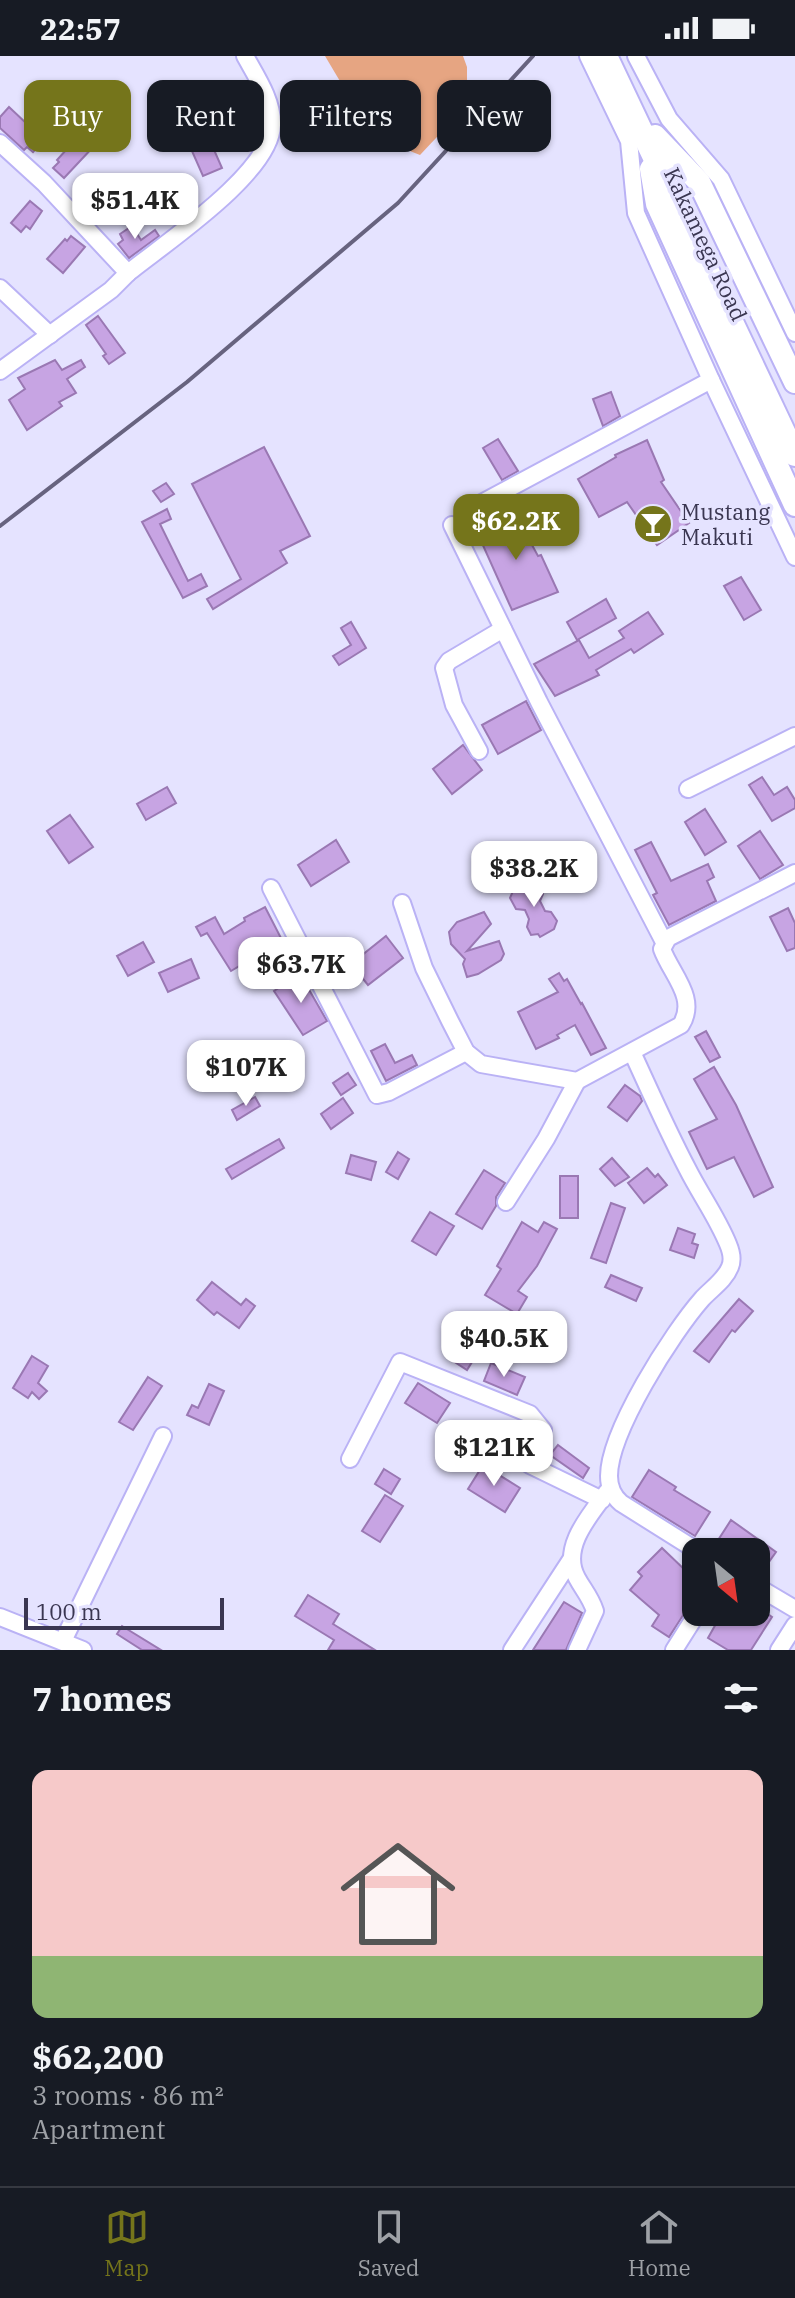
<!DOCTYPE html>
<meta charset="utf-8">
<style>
body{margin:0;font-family:"IBM Plex Serif",serif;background:#20242c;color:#f1f3f6;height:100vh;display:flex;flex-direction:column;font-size:30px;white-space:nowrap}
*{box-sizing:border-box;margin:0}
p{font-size:26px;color:#9ea1a6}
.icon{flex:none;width:44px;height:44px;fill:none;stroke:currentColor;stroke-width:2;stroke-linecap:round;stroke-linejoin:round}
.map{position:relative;height:1594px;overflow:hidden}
.drawer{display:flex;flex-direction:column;background:#171b24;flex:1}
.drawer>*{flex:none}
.top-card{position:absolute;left:24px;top:24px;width:748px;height:72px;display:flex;gap:16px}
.needle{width:52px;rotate:151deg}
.buttons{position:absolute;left:682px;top:1482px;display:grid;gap:16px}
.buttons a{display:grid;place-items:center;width:88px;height:88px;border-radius:16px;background:#171b24;box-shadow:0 2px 6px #0004;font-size:40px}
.scale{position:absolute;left:24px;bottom:20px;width:200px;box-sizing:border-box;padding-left:8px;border:4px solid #3a3651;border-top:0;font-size:22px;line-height:28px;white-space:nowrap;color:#3a3651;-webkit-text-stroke:6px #e5e3ff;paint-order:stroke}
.price{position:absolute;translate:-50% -68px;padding:0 18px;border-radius:16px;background:#fff;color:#222;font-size:26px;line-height:52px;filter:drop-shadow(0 2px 4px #0008)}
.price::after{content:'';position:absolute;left:50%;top:48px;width:24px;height:18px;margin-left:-12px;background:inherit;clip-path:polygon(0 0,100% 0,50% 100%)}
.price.current{background:#75751b;color:#fff}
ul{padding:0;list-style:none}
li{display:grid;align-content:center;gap:16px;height:424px;padding:0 32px}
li+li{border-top:2px solid #363941}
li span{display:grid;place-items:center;height:248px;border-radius:16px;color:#555}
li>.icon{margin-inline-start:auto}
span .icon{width:144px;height:144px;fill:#fffc;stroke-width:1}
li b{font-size:34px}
h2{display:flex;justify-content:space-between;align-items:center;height:96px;padding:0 32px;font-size:34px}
.tag{padding:0 28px;border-radius:16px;background:#171b24;box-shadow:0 2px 6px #0004;font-size:28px;line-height:72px}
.tag.current{background:#75751b;color:#fff}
.status{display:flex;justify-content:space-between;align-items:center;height:56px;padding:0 40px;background:#171b24;direction:ltr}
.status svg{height:22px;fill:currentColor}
.tabs{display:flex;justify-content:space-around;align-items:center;height:112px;border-top:2px solid #363941;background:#171b24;font-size:22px;color:#9ea1a6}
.tabs a{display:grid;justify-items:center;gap:4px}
.tabs .current{color:#75751b}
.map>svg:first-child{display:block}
.green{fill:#e6a582}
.building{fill:#c7a4e3;stroke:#9a78b3;stroke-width:2}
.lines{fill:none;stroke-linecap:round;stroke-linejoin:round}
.minor-casing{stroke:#bab2f5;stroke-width:20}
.highway-casing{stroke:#bab2f5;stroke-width:26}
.minor{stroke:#fff;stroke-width:16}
.highway{stroke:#fff;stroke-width:22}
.rail{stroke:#67637f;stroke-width:4}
.labels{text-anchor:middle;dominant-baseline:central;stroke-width:7;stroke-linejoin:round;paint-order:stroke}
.street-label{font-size:22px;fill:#3a3651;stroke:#e5e3ff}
.poi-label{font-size:22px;fill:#3a3651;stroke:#e5e3ff;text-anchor:start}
</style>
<div class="status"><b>22:57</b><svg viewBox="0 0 49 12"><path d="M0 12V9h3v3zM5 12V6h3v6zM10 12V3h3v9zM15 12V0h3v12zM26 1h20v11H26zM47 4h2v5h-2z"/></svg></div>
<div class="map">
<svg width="795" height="1594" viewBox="0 0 795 1594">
<rect width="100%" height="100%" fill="#e5e3ff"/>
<!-- green -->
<path class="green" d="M325,0H463L467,11V49L420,99L382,84L350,42Z"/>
<!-- building -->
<g class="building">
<path d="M9,51L44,84L33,96L27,91L24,94L0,72V61Z"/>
<path d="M96,61L110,73L64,122L53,112L59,106L57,104Z"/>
<path d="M207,78L222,112L203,120L188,86Z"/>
<path d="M30,145L42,155L30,173L26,170L21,176L11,167Z"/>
<path d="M132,170L141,184L155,174L159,180L129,202L118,188L123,184L120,178Z"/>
<path d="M71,180L85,191L63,217L47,203L65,183L67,185Z"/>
<path d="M98,260L125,297L109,308L103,300L106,298L86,269Z"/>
<path d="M55,304L62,314L81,304L85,311L67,323L76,337L59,346L62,350L27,374L9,344L25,333L18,322Z"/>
<path d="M611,336L620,360L603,370L593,343Z"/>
<path d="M498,383L518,415L502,424L483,392Z"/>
<path d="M647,384L664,424L661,426L689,467L657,489L627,446L599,461L578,423L616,401L615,399Z"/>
<path d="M264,391L310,480L280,495L287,507L213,553L207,543L241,523L192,428Z"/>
<path d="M166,427L174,438L161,446L153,435Z"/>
<path d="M512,452L538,500L541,499L558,536L512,554L477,476L495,468L492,463Z"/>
<path d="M167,453L171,463L160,468L188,525L201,518L207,530L183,542L142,466Z"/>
<path d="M741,521L761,554L744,564L724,530Z"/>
<path d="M606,543L616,562L577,584L567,566Z"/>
<path d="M648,556L663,578L634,597L631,593L596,614L599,619L555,640L534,608L579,584L589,602L624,582L619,575Z"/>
<path d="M351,566L366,592L339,609L333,600L351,589L341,572Z"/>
<path d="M526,645L541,674L498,698L482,669Z"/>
<path d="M463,689L482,714L452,738L433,713Z"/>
<path d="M762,721L774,739L787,731L795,744V752L772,765L749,729Z"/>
<path d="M167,731L176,747L146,764L137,748Z"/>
<path d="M705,753L726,786L705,799L685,766Z"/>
<path d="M70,759L93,791L69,807L47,775Z"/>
<path d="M760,775L783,809L760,823L738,790Z"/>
<path d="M336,784L349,806L311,830L298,809Z"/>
<path d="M651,786L671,825L708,808L714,821L707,825L716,845L669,869L653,839L657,837L635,794Z"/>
<path d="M529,826L538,831L543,838L540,845L545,855L551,856L557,865L554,873L540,881L538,878L531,879L527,871L529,863L525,854L516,853L510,842L513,835Z"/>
<path d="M265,851L284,888L261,897L231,915L207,877L201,880L196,871L215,861L224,878L245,865L244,862Z"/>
<path d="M788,852L795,867V892L787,895L770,861Z"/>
<path d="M484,856L491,868L467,895L499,885L504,898L501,904L478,918L467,921L463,908L465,903L451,888L449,876L457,866Z"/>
<path d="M386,880L403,902L368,929L351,908Z"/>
<path d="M143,886L154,906L128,920L117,900Z"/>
<path d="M191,903L199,922L168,936L159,917Z"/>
<path d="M559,917L564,925L567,923L581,948L582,947L606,992L591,999L575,969L557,979L559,982L536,993L518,956L558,936L549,923Z"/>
<path d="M300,918L327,965L303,979L274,935Z"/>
<path d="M706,975L720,1001L710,1006L695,981Z"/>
<path d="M385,988L395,1007L412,999L417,1009L386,1025L371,995Z"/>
<path d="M714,1011L736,1049L773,1131L754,1141L734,1101L707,1113L689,1076L717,1063L694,1023Z"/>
<path d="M348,1017L356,1029L341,1039L333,1027Z"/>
<path d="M625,1029L640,1040L642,1045L627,1065L608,1051Z"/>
<path d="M255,1041L260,1050L237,1064L232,1054Z"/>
<path d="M343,1042L353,1057L331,1073L321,1058Z"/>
<path d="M279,1083L284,1092L232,1123L226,1113Z"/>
<path d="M398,1096L409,1103L398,1123L386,1116Z"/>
<path d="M351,1099L376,1106L371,1124L346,1117Z"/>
<path d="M612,1102L629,1121L615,1130L600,1113Z"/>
<path d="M647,1112L655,1121L658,1118L667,1129L644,1147L628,1127Z"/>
<path d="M484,1114L505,1127L496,1141V1150L482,1173L456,1158Z"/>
<rect x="560" y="1120" width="18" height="42"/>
<path d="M611,1147L625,1152L606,1207L591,1202Z"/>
<path d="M430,1156L454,1170L436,1199L412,1185Z"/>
<path d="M522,1166L538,1176L544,1166L557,1173L537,1210L518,1235L527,1241L517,1258L485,1239L501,1213L497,1210Z"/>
<path d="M678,1172L695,1178L692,1187L698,1189L694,1202L670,1194Z"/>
<path d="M611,1219L642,1232L636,1245L605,1231Z"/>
<path d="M212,1226L241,1249L246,1243L255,1250L239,1272L217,1256L214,1259L197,1244Z"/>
<path d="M739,1243L753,1255L735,1276L732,1274L709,1306L694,1295Z"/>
<path d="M468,1271L487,1282L467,1314L450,1303Z"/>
<path d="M32,1300L48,1310L38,1327L47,1335L39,1343L32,1336L28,1342L13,1332Z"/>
<path d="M491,1307L525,1321L517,1339L484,1325Z"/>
<path d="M148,1321L162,1330L133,1374L119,1366Z"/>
<path d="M418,1327L450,1347L437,1367L405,1347Z"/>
<path d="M209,1328L224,1335L209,1369L187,1359L192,1349L198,1352Z"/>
<path d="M508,1380L518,1386L511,1398L501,1392Z"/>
<path d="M558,1389L589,1412L583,1422L550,1399Z"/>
<path d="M483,1409L520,1432L505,1456L468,1433Z"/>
<path d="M384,1413L400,1423L391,1438L375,1428Z"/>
<path d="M649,1414L676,1431L674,1434L710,1456L695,1480L632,1441Z"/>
<path d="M385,1439L403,1450L380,1486L362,1475Z"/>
<path d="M731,1464L776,1496L759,1520L756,1519V1496H720L713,1492Z"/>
<path d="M662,1492L687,1516L694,1506H696V1545L689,1550L669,1581L652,1570L659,1559L630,1534L642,1520L638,1516Z"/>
<path d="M308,1539L339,1558L333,1568L375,1594H328L334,1584L295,1560Z"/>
<path d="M564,1546L582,1557L566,1594H533Z"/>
<path d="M719,1556H765L772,1561L751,1594H728L708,1582L717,1566L714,1564Z"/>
<path d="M122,1570L161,1594H142L117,1578Z"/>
</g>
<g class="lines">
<defs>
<g id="minor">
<path d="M588,0L629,85L636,157L711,324L795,501"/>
<path d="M636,0L669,63L721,123L795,277"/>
<path d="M0,87L44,127L128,217L111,234L0,315"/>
<path d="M128,217C165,187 271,117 272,69C273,45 256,20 245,0"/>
<path d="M0,232L50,279"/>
<path d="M476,450L711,324"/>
<path d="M452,469L539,646L664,886"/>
<path d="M479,695L454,649L444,612L449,605L503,573"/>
<path d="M688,733L795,680"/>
<path d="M271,832L377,1039L389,1036L466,996"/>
<path d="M402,847L424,912L450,965L466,996L481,1008L577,1025L681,969C698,942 671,918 662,893L668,882L795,817"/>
<path d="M632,996C650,1035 667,1074 687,1112C700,1138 717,1161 728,1188C731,1195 733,1204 730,1211C725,1224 711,1233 702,1243C672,1277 609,1376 609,1420C609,1432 613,1440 621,1447L699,1496"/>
<path d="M506,1146L546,1083L577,1025"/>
<path d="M350,1403L400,1306L530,1358L543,1374L530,1409L602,1444"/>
<path d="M756,1530L795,1553"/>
<path d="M0,1561L83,1594"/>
<path d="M63,1585L163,1380"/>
<path d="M512,1594L572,1502"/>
<path d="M577,1594L595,1555C590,1540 584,1535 577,1522C560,1492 590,1459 607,1436"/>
<path d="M674,1594L698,1556"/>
<path d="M779,1594L795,1569"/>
</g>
<g id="highway">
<path d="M606,0L795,399"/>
<path d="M655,80L699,126L795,326"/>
<path d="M651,113L657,148L795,449"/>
</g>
</defs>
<!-- minor casing -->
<use href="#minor" class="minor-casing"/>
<!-- highway casing -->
<use href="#highway" class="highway-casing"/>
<!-- minor -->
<use href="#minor" class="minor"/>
<!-- highway -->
<use href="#highway" class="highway"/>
<!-- rail -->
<path class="rail" d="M0,470L187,326L398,147L533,0"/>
</g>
<!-- icons -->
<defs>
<symbol id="bar-disc" viewBox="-11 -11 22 22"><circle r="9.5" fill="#75751b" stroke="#e5e3ff"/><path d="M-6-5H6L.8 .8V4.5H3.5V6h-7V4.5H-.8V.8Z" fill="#fff"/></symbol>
</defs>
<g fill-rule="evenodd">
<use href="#bar-disc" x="631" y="446" width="44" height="44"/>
</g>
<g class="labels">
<!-- street labels -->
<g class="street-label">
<text transform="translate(706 188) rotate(65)">Kakamega Road</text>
</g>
<!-- poi labels -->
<g class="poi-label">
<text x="681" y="455">Mustang<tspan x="681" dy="25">Makuti</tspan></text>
</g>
</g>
</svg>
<div class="buttons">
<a><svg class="needle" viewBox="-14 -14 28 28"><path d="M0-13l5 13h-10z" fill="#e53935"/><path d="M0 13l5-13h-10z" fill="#9ea1a6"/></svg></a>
</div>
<div class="scale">100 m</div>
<b class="price" style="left:135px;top:185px">$51.4K</b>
<b class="price current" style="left:516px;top:506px">$62.2K</b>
<b class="price" style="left:534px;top:853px">$38.2K</b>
<b class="price" style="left:301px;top:949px">$63.7K</b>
<b class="price" style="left:246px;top:1052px">$107K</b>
<b class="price" style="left:504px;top:1323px">$40.5K</b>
<b class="price" style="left:494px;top:1432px">$121K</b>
<div class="top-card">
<a class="tag current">Buy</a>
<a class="tag">Rent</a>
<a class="tag">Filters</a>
<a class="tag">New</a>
</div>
</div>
<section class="drawer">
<h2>7 homes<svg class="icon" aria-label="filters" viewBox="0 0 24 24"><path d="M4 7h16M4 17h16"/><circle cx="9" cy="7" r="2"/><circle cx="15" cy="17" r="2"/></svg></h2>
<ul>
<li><span style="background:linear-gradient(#f6c9c9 75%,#8fb573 0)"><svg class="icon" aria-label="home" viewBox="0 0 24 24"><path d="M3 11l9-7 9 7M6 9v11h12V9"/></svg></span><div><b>$62,200</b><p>3 rooms · 86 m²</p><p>Apartment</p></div></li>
</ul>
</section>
<nav class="tabs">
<a class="current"><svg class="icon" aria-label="map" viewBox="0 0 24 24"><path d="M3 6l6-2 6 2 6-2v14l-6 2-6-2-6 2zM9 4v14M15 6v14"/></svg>Map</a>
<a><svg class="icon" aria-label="saved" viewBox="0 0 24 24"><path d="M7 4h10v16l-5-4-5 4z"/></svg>Saved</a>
<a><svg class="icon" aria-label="home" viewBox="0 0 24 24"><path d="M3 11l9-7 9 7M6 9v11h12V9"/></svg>Home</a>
</nav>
